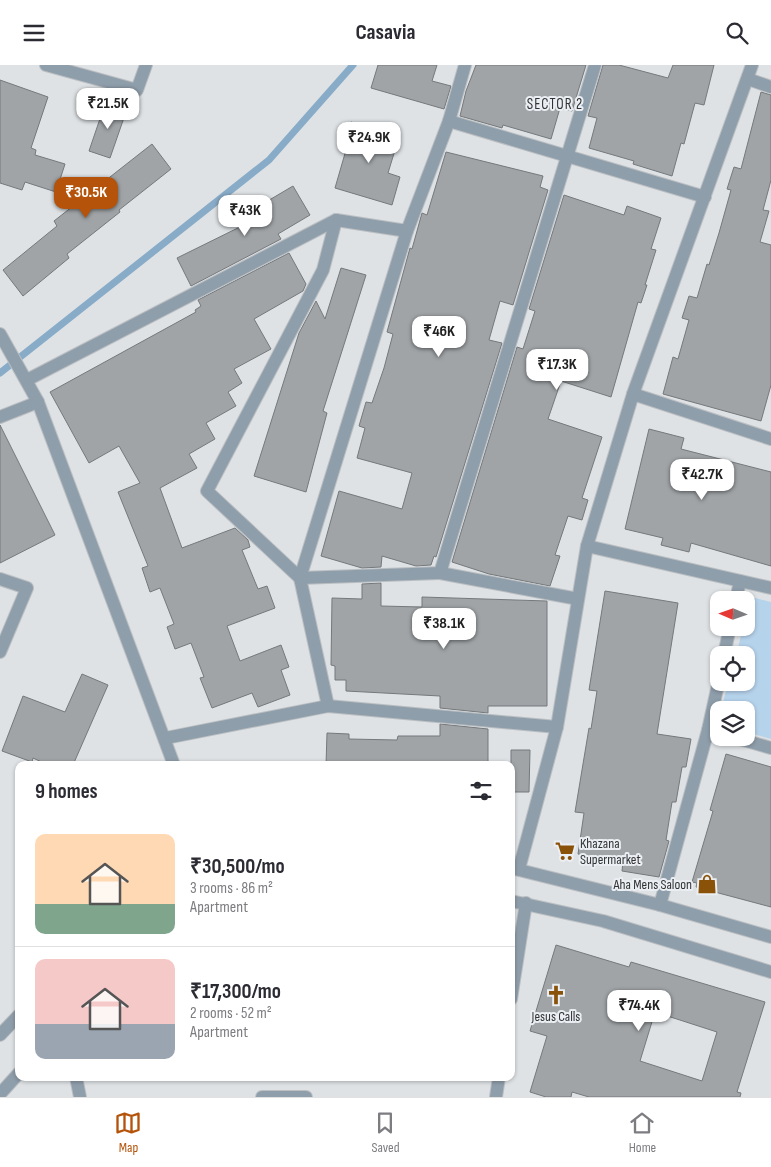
<!DOCTYPE html>
<meta charset="utf-8">
<style>
body{margin:0;font-family:"Sofia Sans Condensed",sans-serif;background:#f2f2f3;color:#2b2b33;height:100vh;display:flex;flex-direction:column;font-size:19px;white-space:nowrap}
*{box-sizing:border-box;margin:0}
p{font-size:16px;color:#7c7c81}
.icon{flex:none;width:28px;height:28px;fill:none;stroke:currentColor;stroke-width:2;stroke-linecap:round;stroke-linejoin:round}
.map{position:relative;flex:1;overflow:hidden}
.details{position:absolute;left:15px;top:696px;width:500px;height:320px;display:flex;flex-direction:column;background:#fff;border-radius:10px;box-shadow:0 1px 4px #0004}
.details>*{flex:none}
.needle{width:32px;rotate:272deg}
.tools{position:absolute;left:710px;top:526px;display:grid;gap:10px}
.tools a{display:grid;place-items:center;width:45px;height:45px;border-radius:10px;background:#fff;box-shadow:0 1px 4px #0004;font-size:25px}
.price{position:absolute;translate:-50% -42px;padding:0 11px;border-radius:10px;background:#fff;color:#222;font-size:16px;line-height:32px;filter:drop-shadow(0 1px 2px #0008)}
.price::after{content:'';position:absolute;left:50%;top:30px;width:15px;height:11px;margin-left:-8px;background:inherit;clip-path:polygon(0 0,100% 0,50% 100%)}
.price.active{background:#b45309;color:#fff}
ul{padding:0;list-style:none}
li{display:flex;align-items:center;gap:15px;height:125px;padding:0 20px}
li+li{border-top:1px solid #e1e1e2}
li span{display:grid;place-items:center;flex:none;width:140px;height:100px;border-radius:10px;color:#555}
li>.icon{margin-inline-start:auto}
span .icon{width:60px;height:60px;fill:#fffc;stroke-width:1}
li b{font-size:21px}
h2{display:flex;justify-content:space-between;align-items:center;height:60px;padding:0 20px;font-size:21px}
header{display:flex;justify-content:space-between;align-items:center;height:65px;padding:0 20px;background:#fff;font-size:22px;font-weight:700}
.tab-bar{display:flex;justify-content:space-around;align-items:center;height:70px;border-top:1px solid #e1e1e2;background:#fff;font-size:14px;color:#7c7c81}
.tab-bar a{display:grid;justify-items:center;gap:2px}
.tab-bar .active{color:#b45309}
.map>svg:first-child{display:block}
.green{fill:#b6d3ec}
.lines{fill:none;stroke-linecap:round;stroke-linejoin:round}
.stream{stroke:#88abc8;stroke-width:7}
.building{fill:#a0a4a7;stroke:#75797c;fill-rule:evenodd}
.minor-casing{stroke:#bbbfc2;stroke-width:14}
.minor{stroke:#8f9eab;stroke-width:12}
.labels{text-anchor:middle;dominant-baseline:central;stroke-width:4;stroke-linejoin:round;paint-order:stroke}
.poi-label{font-size:14px;fill:#313234;stroke:#ebeff3;text-anchor:start}
.neighbourhood-label{font-size:15px;letter-spacing:1px;fill:#313234;stroke:#ebeff3}
</style>
<header><svg class="icon" aria-label="menu" viewBox="0 0 24 24"><path d="M4 6h16M4 12h16M4 18h16"/></svg>Casavia<svg class="icon" aria-label="search" viewBox="0 0 24 24"><circle cx="10" cy="10" r="6"/><path d="M15 15l6 6"/></svg></header>
<div class="map">
<svg width="771" height="1032" viewBox="0 0 771 1032">
<rect width="100%" height="100%" fill="#dee2e5"/>
<!-- green -->
<path class="green" d="M751,532L771,537V674L746,667V645H721L728,618H746V590H736L743,563L746,562V551Z"/>
<g class="lines">
<!-- stream -->
<path class="stream" d="M0,308L269,95L353,0"/>
</g>
<!-- building -->
<g class="building">
<path d="M378,0H437L432,16L451,21L444,44L371,23Z"/>
<path d="M476,0H586L572,46L560,43L551,74L503,60L502,63L460,51L466,26Z"/>
<path d="M603,0H619L668,13L673,0H714L704,40L695,38L684,79L681,78L672,111L633,99L634,96L589,83L597,53L588,51Z"/>
<path d="M0,15L48,32L31,83L36,85L35,90L65,99L56,127L25,117L22,125L0,118Z"/>
<path d="M761,27L771,30V115L763,145L769,146L760,177L771,180V320L761,356L663,329L673,292L678,294L689,255L682,253L689,231L697,233L707,199L709,200L719,168L731,125L727,124L734,102L741,104Z"/>
<path d="M106,36L127,44L110,93L89,86Z"/>
<path d="M351,57L399,72L388,108L400,112L392,140L335,123L346,85L343,84Z"/>
<path d="M152,79L171,104L119,145L120,147L67,189L69,193L23,231L3,205L57,161L54,156Z"/>
<path d="M446,87L543,111L540,122L548,125L513,240L500,236L489,275L502,278L436,492L434,491L431,500L416,501L382,491L381,502L362,503L321,491L339,426L402,444L412,408L357,393L365,363L359,361L366,337L372,338L384,303L393,269L387,267L410,183L412,184L422,148L427,150Z"/>
<path d="M293,121L310,150L278,169L281,174L191,221L177,193L254,155L249,147Z"/>
<path d="M564,130L624,150L627,141L661,153L651,184L656,185L645,220H647L641,238L638,237L611,332L561,316L548,354L602,372L582,433L588,435L582,455L568,451L555,490L560,491L550,521L489,509L452,497L517,282L523,284L535,246L529,244Z"/>
<path d="M289,188L306,219L303,226L254,254L271,284L234,304L242,318L228,327L236,341L206,358L215,374L189,389L197,403L160,423L182,483L235,463L248,475L250,482L242,485L258,524L267,521L275,543L227,561L240,596L281,580L289,602L281,605L290,630L258,642L252,628L212,643L200,613L204,612L191,578L175,584L167,562L174,559L160,523L150,527L142,503L148,501L118,427L140,418L119,381L89,398L50,327L196,247L195,245L201,241L198,235Z"/>
<path d="M341,203L366,210L323,346L327,348L306,427L254,411L299,268L316,236L325,254Z"/>
<path d="M0,360L55,470L0,498Z"/>
<path d="M649,364L684,373L681,384L771,407V501L691,478L689,487L661,480L663,473L625,464Z"/>
<path d="M381,518V541L422,542V532L547,536V641H488V648L440,643V631L346,626V615H335V601L331,600L332,533L362,534V519Z"/>
<path d="M605,526L678,538L657,669L691,674L686,702H682L676,737H672L666,775L669,776L659,812L622,806L623,797L578,789L584,748L575,747L589,663L591,664L597,626L589,625Z"/>
<path d="M82,609L108,620L73,700H48L33,693L32,697L2,686L23,631L65,647Z"/>
<path d="M440,659L488,664V700H326L327,668L349,669V674L397,675L398,671H440Z"/>
<path d="M511,685H530L529,727H511Z"/>
<path d="M726,689L771,702V842L696,822L697,818L692,817L713,746L710,745Z"/>
<path d="M556,880L629,902L631,897L765,937L737,1027L741,1028L740,1032H589L572,1027L571,1032H546L530,1027L547,971L530,966ZM655,947L717,967L702,1016L640,996Z"/>
</g>
<g class="lines">
<defs>
<g id="minor">
<path d="M46,0L137,25L146,0"/>
<path d="M465,0L449,56L705,132"/>
<path d="M748,14L771,22"/>
<path d="M407,166L336,155L323,205L207,426L300,513L440,508L595,0"/>
<path d="M0,269L38,337L174,700"/>
<path d="M27,315L336,155"/>
<path d="M633,329L771,374"/>
<path d="M0,352L38,337"/>
<path d="M587,481L771,523"/>
<path d="M440,508L578,534"/>
<path d="M0,514L27,523L0,587"/>
<path d="M736,535L740,516"/>
<path d="M724,590L730,562"/>
<path d="M328,641L300,513L407,166L449,56"/>
<path d="M708,665L719,615"/>
<path d="M733,672L771,683"/>
<path d="M166,673L328,641L557,662"/>
<path d="M511,803L660,840L771,872"/>
<path d="M519,804L557,662L587,481L633,329L752,0"/>
<path d="M511,836L603,856L771,907"/>
<path d="M660,840L708,665L719,669"/>
<path d="M511,934L526,838"/>
<path d="M0,970L19,950"/>
<path d="M76,1012L80,1032"/>
<path d="M0,1029L19,1008"/>
<path d="M262,1032H306"/>
<path d="M496,1032L499,1012"/>
</g>
</defs>
<!-- minor casing -->
<use href="#minor" class="minor-casing"/>
<!-- minor -->
<use href="#minor" class="minor"/>
</g>
<!-- icons -->
<defs>
<symbol id="supermarket-bare" viewBox="-9 -9 18 18"><path d="M-6-5.5h2.5l.6 2H6L4.5 2H-2.5L-4.4-4H-6ZM-1.5 3.2a1.3 1.3 0 1 0 .1 0ZM3 3.2a1.3 1.3 0 1 0 .1 0Z" fill="#8a5208" stroke="#ebeff3" stroke-width="2.5" paint-order="stroke"/></symbol>
<symbol id="shop-bare" viewBox="-9 -9 18 18"><path d="M-5-2.5h2.3a2.7 3.5 0 0 1 5.4 0H5L5.5 6h-11ZM-1.5-2.5h3a1.5 2.3 0 0 0-3 0Z" fill="#8a5208" stroke="#ebeff3" stroke-width="2.5" paint-order="stroke"/></symbol>
<symbol id="church-bare" viewBox="-9 -9 18 18"><path d="M-1.2-6h2.4v3.5h3.3v2.4h-3.3V6h-2.4V-.1h-3.3v-2.4h3.3Z" fill="#8a5208" stroke="#ebeff3" stroke-width="2.5" paint-order="stroke"/></symbol>
</defs>
<g fill-rule="evenodd">
<use href="#supermarket-bare" x="551" y="772" width="28" height="28"/>
<use href="#shop-bare" x="693" y="805" width="28" height="28"/>
<use href="#church-bare" x="542" y="916" width="28" height="28"/>
</g>
<g class="labels">
<!-- poi labels -->
<g class="poi-label">
<text x="580" y="778">Khazana<tspan x="580" dy="16">Supermarket</tspan></text>
<text x="692" y="819" text-anchor="end">Aha Mens Saloon</text>
<text x="556" y="951" text-anchor="middle">Jesus Calls</text>
</g>
<!-- neighbourhood labels -->
<g class="neighbourhood-label">
<text x="555" y="39">SECTOR 2</text>
</g>
</g>
</svg>
<div class="tools">
<a><svg class="needle" viewBox="-14 -14 28 28"><path d="M0-13l5 13h-10z" fill="#e53935"/><path d="M0 13l5-13h-10z" fill="#7c7c81"/></svg></a>
<a><svg class="icon" aria-label="locate" viewBox="0 0 24 24"><circle cx="12" cy="12" r="6"/><path d="M12 2v4M12 18v4M2 12h4M18 12h4"/></svg></a>
<a><svg class="icon" aria-label="layers" viewBox="0 0 24 24"><path d="M12 4l9 5-9 5-9-5zM3 14l9 5 9-5"/></svg></a>
</div>
<b class="price" style="left:108px;top:65px">₹21.5K</b>
<b class="price" style="left:369px;top:99px">₹24.9K</b>
<b class="price active" style="left:86px;top:154px">₹30.5K</b>
<b class="price" style="left:245px;top:172px">₹43K</b>
<b class="price" style="left:439px;top:293px">₹46K</b>
<b class="price" style="left:557px;top:326px">₹17.3K</b>
<b class="price" style="left:702px;top:436px">₹42.7K</b>
<b class="price" style="left:444px;top:585px">₹38.1K</b>
<b class="price" style="left:639px;top:967px">₹74.4K</b>
<section class="details">
<h2>9 homes<svg class="icon" aria-label="filters" viewBox="0 0 24 24"><path d="M4 7h16M4 17h16"/><circle cx="9" cy="7" r="2"/><circle cx="15" cy="17" r="2"/></svg></h2>
<ul>
<li><span style="background:linear-gradient(#ffd9b3 70%,#7fa58c 0)"><svg class="icon" aria-label="home" viewBox="0 0 24 24"><path d="M3 11l9-7 9 7M6 9v11h12V9"/></svg></span><div><b>₹30,500/mo</b><p>3 rooms · 86 m²</p><p>Apartment</p></div></li>
<li><span style="background:linear-gradient(#f6c9c9 65%,#9aa5b1 0)"><svg class="icon" aria-label="home" viewBox="0 0 24 24"><path d="M3 11l9-7 9 7M6 9v11h12V9"/></svg></span><div><b>₹17,300/mo</b><p>2 rooms · 52 m²</p><p>Apartment</p></div></li>
</ul>
</section>
</div>
<nav class="tab-bar">
<a class="active"><svg class="icon" aria-label="map" viewBox="0 0 24 24"><path d="M3 6l6-2 6 2 6-2v14l-6 2-6-2-6 2zM9 4v14M15 6v14"/></svg>Map</a>
<a><svg class="icon" aria-label="saved" viewBox="0 0 24 24"><path d="M7 4h10v16l-5-4-5 4z"/></svg>Saved</a>
<a><svg class="icon" aria-label="home" viewBox="0 0 24 24"><path d="M3 11l9-7 9 7M6 9v11h12V9"/></svg>Home</a>
</nav>
